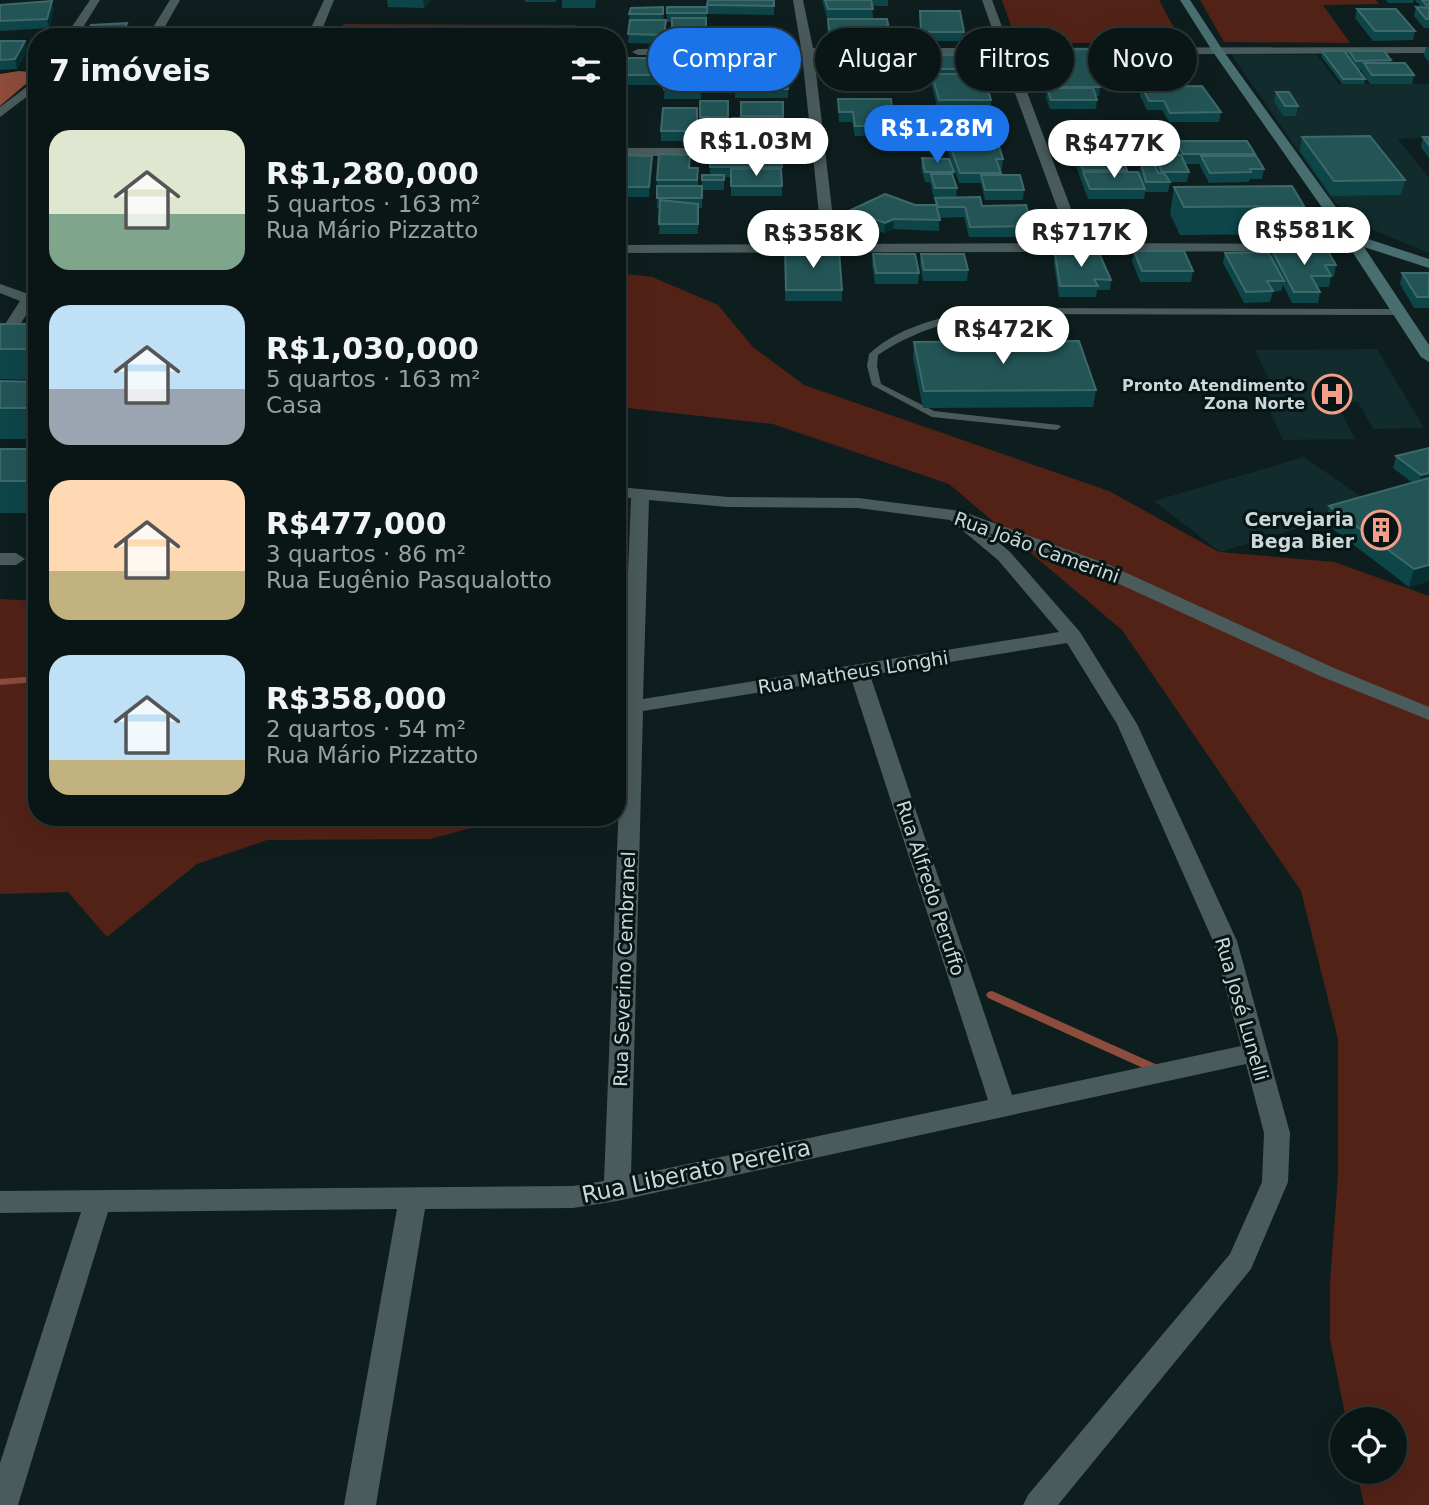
<!DOCTYPE html>
<html lang="pt">
<meta charset="utf-8">
<style>
body{margin:0;font-family:"DejaVu Sans",sans-serif;background:#182323;color:#f1f3f6;height:100vh;display:flex;flex-direction:column;font-size:26px;white-space:nowrap}
*{box-sizing:border-box;margin:0}
p{font-size:23px;color:#999fa1}
.icon{flex:none;width:38px;height:38px;fill:none;stroke:currentColor;stroke-width:2;stroke-linecap:round;stroke-linejoin:round}
.map{position:relative;flex:1;overflow:hidden}
.sheet{position:absolute;left:28px;top:28px;width:598px;height:798px;display:flex;flex-direction:column;background:#0a1616;border-radius:28px;box-shadow:0 7px 28px #0002,0 0 0 2px #2a3535}
.sheet>*{flex:none}
.banner{position:absolute;left:648px;top:28px;width:665px;height:63px;display:flex;gap:14px}
.controls{position:absolute;left:1330px;top:1407px;display:grid;gap:14px}
.controls a{display:grid;place-items:center;width:77px;height:77px;border-radius:50%;background:#0a1616;box-shadow:0 7px 28px #0002,0 0 0 2px #2a3535;font-size:35px}
.price{position:absolute;translate:-50% -60px;padding:0 16px;border-radius:24px;background:#fff;color:#222;font-size:23px;line-height:46px;filter:drop-shadow(0 2px 4px #0008)}
.price::after{content:'';position:absolute;left:50%;top:42px;width:21px;height:16px;margin-left:-10px;background:inherit;clip-path:polygon(0 0,100% 0,50% 100%)}
.price.selected{background:#1a73e8;color:#fff}
ul{padding:0;list-style:none}
li{display:flex;align-items:center;gap:21px;height:175px;padding:0 21px}
li span{display:grid;place-items:center;flex:none;width:196px;height:140px;border-radius:21px;color:#555}
li>.icon{margin-inline-start:auto}
span .icon{width:84px;height:84px;fill:#fffc;stroke-width:1}
li b{font-size:30px}
h2{display:flex;justify-content:space-between;align-items:center;height:84px;padding:0 21px;font-size:30px}
.chip{padding:0 24px;border-radius:32px;background:#0a1616;box-shadow:0 7px 28px #0002,0 0 0 2px #2a3535;font-size:24px;line-height:63px}
.chip.selected{background:#1a73e8;color:#fff}
.map>svg:first-child{display:block}
.built{fill:#122b2c}
.green{fill:#532217}
.water{fill:#8d4c3c}
.lines{fill:none;stroke-linecap:round;stroke-linejoin:round}
.stream{fill:#8d4c3c;fill-rule:evenodd}
.lane{fill:#4a5b5c;fill-rule:evenodd}
.street{fill:#4a5b5c;fill-rule:evenodd}
.secondary{fill:#486e70;fill-rule:evenodd}
.wall{fill:#0e4548}
.shaded-wall{fill:#062f31}
.building{fill:#235557;stroke:#3e696b;stroke-width:2}
.labels{text-anchor:middle;dominant-baseline:central;stroke-width:6;stroke-linejoin:round;paint-order:stroke}
.far-poi-label{font-size:16px;font-weight:bold;fill:#cdd7d7;stroke:#061515;text-anchor:end}
.poi-label{font-size:19px;font-weight:bold;fill:#cdd7d7;stroke:#061515;text-anchor:end}
.street-label{font-size:19px;fill:#cdd7d7;stroke:#061515}
.near-street-label{font-size:23px;fill:#cdd7d7;stroke:#061515}
</style>
<div class="map">
<svg width="1429" height="1505" viewBox="0 0 1429 1505">
<rect width="100%" height="100%" fill="#0e1e1e"/>
<!-- built -->
<g class="built">
<path d="M1231,54L1317,55L1339,84H1429V138L1398,139L1429,178V253L1373,230L1333,201Z"/>
<path d="M1377,349L1424,428L1373,429L1358,402H1336L1355,439L1283,440L1258,386H1272L1255,350Z"/>
<path d="M1304,457L1373,505L1220,552L1154,501Z"/>
</g>
<!-- green -->
<g class="green">
<path d="M1002,0H1159L1182,43H1017Z"/>
<path d="M1200,0H1376L1379,4L1323,5L1350,43L1224,42Z"/>
<path d="M343,24L576,25L574,37H347Z"/>
<path d="M618,273L652,277L718,305L753,347L804,385L1109,491L1219,552L1334,562L1429,596V1505H1364L1357,1472H1395V1419H1346L1330,1339V1283L1338,1176V1039L1301,891L1122,630L949,484L773,424L618,407Z"/>
<path d="M0,599L37,601V817H510L431,839L267,840L197,864L107,937L68,892L0,894Z"/>
</g>
<!-- water -->
<path class="water" d="M19,71L30,72L34,77L0,106V74Z"/>
<g class="lines">
<!-- stream -->
<g class="stream">
<path d="M37,676V682L0,685V679Z"/>
<path d="M590,817H603L607,821L602,824Z"/>
<path d="M992,991L1162,1067L1164,1070L1162,1073L1158,1074L1154,1073L988,998L986,995L988,992Z"/>
</g>
<!-- lane -->
<path class="lane" d="M999,308L1400,309L1404,312L1400,315L999,314C955,319 915,330 878,355L877,366L881,384L934,411L1059,425L1061,427L1056,430L932,417L872,385L867,366L869,354C902,323 956,313 999,308Z"/>
<!-- street -->
<g class="street">
<path d="M90,0H100L77,37H65Z"/>
<path d="M170,0H180L159,37H147Z"/>
<path d="M324,0H334L319,37H307Z"/>
<path d="M793,0H803L813,48H999L982,0H992L1010,48L1429,47V53L1013,55L1084,243L1362,244V250L1357,251L618,253V245L822,244L813,156H618V148H812L802,55H638L632,52L638,49L801,48ZM814,55H1001L1070,243L836,244Z"/>
<path d="M37,79V89L0,117V107Z"/>
<path d="M0,284L37,297V306L32,305L6,348L0,350V332L20,301L0,293Z"/>
<path d="M618,487L728,497L858,498L961,511L1107,564L1334,668L1429,707V720L1320,676L1093,572L988,533L1010,552L1080,632L1137,724L1237,941L1290,1133L1288,1182L1251,1269L1058,1505H1023L1028,1495L1230,1254L1262,1182L1264,1133L1246,1064L617,1201L573,1208L425,1209L376,1505H344L397,1209L108,1212L18,1505H0V1463L81,1212L0,1213V1191L573,1186L604,1181L631,498L618,497ZM649,500L728,507L858,508L950,520L998,560L1059,632L643,699ZM1067,643L1117,724L1213,941L1241,1046L1012,1095L870,675ZM851,678L988,1100L631,1176L643,711Z"/>
<path d="M0,553H16L25,559L16,565H0Z"/>
</g>
<!-- secondary -->
<path class="secondary" d="M1180,0H1190L1222,49L1356,235L1429,259V268L1364,247L1429,345V362L1421,357L1344,239L1213,52Z"/>
</g>
<!-- wall -->
<g class="wall">
<path d="M387,0H430L424,8L388,7Z"/>
<path d="M525,0H557L556,2H525Z"/>
<path d="M562,0H596L595,8H562Z"/>
<path d="M701,0H774V15L707,14L708,0Z"/>
<path d="M822,0H888V6H872L873,18H827Z"/>
<path d="M1386,0H1414L1413,3H1388Z"/>
<path d="M1415,0H1429V28H1424L1414,16L1416,7H1419V3H1417Z"/>
<path d="M0,5L54,10L49,28L0,31Z"/>
<path d="M707,7L706,43H672V22H667V13Z"/>
<path d="M1357,9L1415,31L1413,40L1373,41L1355,18Z"/>
<path d="M920,11L964,32L963,41H921Z"/>
<path d="M629,14H663L664,20L666,29L664,44L628,43L630,23Z"/>
<path d="M828,19L889,29L888,38L828,42Z"/>
<path d="M128,32L126,37H86L85,34Z"/>
<path d="M0,41H25L27,50L17,69L0,70Z"/>
<path d="M1426,47H1429V62L1424,56Z"/>
<path d="M1038,50L1101,63L1100,73H1094L1100,87L1099,96H1096L1097,100L1096,109H1050L1046,98L1047,88H1049L1048,80L1046,73H1043L1037,59Z"/>
<path d="M710,51L762,66V74L788,89V98H735V76L709,75Z"/>
<path d="M1322,51L1347,56L1349,51L1391,60V63L1414,75L1412,84H1370L1362,72V70H1358L1365,79L1364,84H1342L1321,56Z"/>
<path d="M927,55L986,69L985,78H977L979,87L991,100V110H938L931,83L932,79H930L926,64Z"/>
<path d="M662,58L660,85H626V75Z"/>
<path d="M699,65V75L701,85V99H664L665,80H664V71Z"/>
<path d="M1142,87L1221,112L1219,122H1169L1162,110H1147L1140,96Z"/>
<path d="M1276,92L1298,106L1296,116H1283L1274,101Z"/>
<path d="M838,99L892,109V113L905,126V136H855L852,122H839Z"/>
<rect x="700" y="101" width="28" height="26"/>
<path d="M741,102H783L784,142H732V118H741Z"/>
<path d="M697,108V141H661V131Z"/>
<path d="M937,112L996,127L995,137H940L936,122Z"/>
<path d="M1302,137L1405,180L1401,195L1331,196L1300,151Z"/>
<path d="M1423,137H1429V158L1421,147Z"/>
<path d="M1176,141L1255,154V156L1264,169L1262,179H1250L1249,182L1209,183L1200,166V164H1185L1189,172L1187,182H1170L1168,192H1145L1144,199H1088L1076,166L1077,156L1127,170V172L1142,181L1139,173L1141,163H1153L1154,155H1177L1175,151Z"/>
<path d="M949,143L1003,159L1002,169H999L1001,175L1024,190L1023,200H985L981,183H959L948,153Z"/>
<path d="M710,151H781L782,196H731V177H724V190H702V208H698V234H659L660,208H657V180L690,168H698V186H702V180L710,175Z"/>
<path d="M618,155L652,156V166L649,197H618Z"/>
<path d="M922,158L954,172L953,178L957,188L956,197L982,206L1032,226L1031,237H969L964,217L939,218V231L893,229L884,233L850,220L851,210L915,205H935V198H934L930,182H925L921,168Z"/>
<path d="M1174,187L1304,206L1298,234L1180,235L1170,214Z"/>
<path d="M785,249L842,290V301H785Z"/>
<path d="M1272,250L1336,265L1334,276H1331L1329,287H1317L1320,292L1318,303H1292L1283,285L1281,291L1273,292L1270,302L1244,303L1223,263L1225,253L1271,258Z"/>
<path d="M1134,251L1193,271L1191,282H1140L1132,261Z"/>
<path d="M873,254L919,273L918,284H875L872,264Z"/>
<path d="M921,254L968,270L967,281H923L920,264Z"/>
<path d="M1055,254L1111,280L1110,290H1097L1096,297H1059L1054,264Z"/>
<path d="M1402,273H1429V308H1414L1400,284Z"/>
<path d="M0,324H37V380L0,379Z"/>
<path d="M914,342L1096,390L1093,407L923,408L913,358Z"/>
<path d="M0,381L37,382V439H0Z"/>
<path d="M1429,448V581L1409,587L1325,523L1329,506L1413,483L1393,468L1396,456Z"/>
<rect x="0" y="449" width="37" height="64"/>
</g>
<!-- shaded-wall -->
<g class="shaded-wall">
<path d="M423,0H430L424,8Z"/>
<path d="M52,1L54,10L49,28L47,19Z"/>
<path d="M127,23L128,32L126,37H123L122,33Z"/>
<path d="M25,41L27,50L17,69L15,59Z"/>
<path d="M619,103L620,129L618,144V114Z"/>
<path d="M652,156V166L649,197V187Z"/>
<path d="M894,219L893,229L884,233L885,223Z"/>
<path d="M1429,473V484L1418,487L1421,475Z"/>
<path d="M1429,565V581L1409,587L1414,569Z"/>
</g>
<!-- building -->
<g class="building">
<path d="M708,0H774V6L707,5Z"/>
<path d="M825,0H871L873,9H828Z"/>
<path d="M1422,0H1429V5L1427,6Z"/>
<path d="M52,1L47,19L0,21V5Z"/>
<path d="M663,7V14H629L631,8Z"/>
<rect x="667" y="7" width="40" height="6"/>
<path d="M1416,7L1429,8V19H1426Z"/>
<path d="M1357,9H1396L1415,31H1375Z"/>
<path d="M920,11H960L964,32H921Z"/>
<rect x="672" y="18" width="34" height="16"/>
<path d="M828,19H887L889,29L829,32Z"/>
<path d="M630,20H666L664,35L628,34Z"/>
<path d="M127,23L122,33L85,34L91,25Z"/>
<path d="M0,41H25L15,59L0,60Z"/>
<path d="M1095,49L1101,63H1090L1100,87H1053L1049,76H1052L1047,64H1044L1038,50Z"/>
<path d="M710,51H762V66H709Z"/>
<path d="M1322,51H1344L1365,79H1343Z"/>
<path d="M1349,51H1384L1391,60L1356,61Z"/>
<path d="M665,55L699,56L698,71H664Z"/>
<path d="M927,55H981L986,69H931Z"/>
<path d="M628,58H662L660,75H626Z"/>
<path d="M1364,63H1405L1414,75H1372Z"/>
<path d="M735,74H787L788,89H735Z"/>
<path d="M932,74H976L979,87H987L991,100H939Z"/>
<path d="M666,75H701L700,90L664,89Z"/>
<path d="M1202,86L1221,112L1170,113L1164,101H1149L1142,87Z"/>
<path d="M1047,88H1093L1097,100H1051Z"/>
<path d="M1276,92H1289L1298,106H1285Z"/>
<path d="M838,99H891L892,109H877L878,113H902L905,126H855L853,112H839Z"/>
<rect x="700" y="101" width="28" height="16"/>
<rect x="741" y="102" width="42" height="14"/>
<path d="M663,108H697V131H661Z"/>
<path d="M937,112L992,113L996,127H940Z"/>
<path d="M732,118H783L784,132H732Z"/>
<path d="M1370,136L1405,180L1334,181L1302,137Z"/>
<path d="M1423,137H1429V145Z"/>
<path d="M1176,141H1247L1255,154H1183Z"/>
<path d="M949,143H998L1003,159H996L1001,173H960Z"/>
<path d="M710,151H781L782,167H710Z"/>
<path d="M659,154L690,155L689,168H698L697,180H657Z"/>
<path d="M618,155L652,156L649,187H618Z"/>
<path d="M1121,155L1127,170H1083L1077,156Z"/>
<path d="M1154,155H1181L1189,172H1162Z"/>
<path d="M1201,156H1256L1264,169H1250L1251,172L1210,173Z"/>
<path d="M922,158L949,159L954,172H925Z"/>
<path d="M1141,163H1154L1158,173H1164L1170,182H1146Z"/>
<path d="M731,169H781L782,186H731Z"/>
<path d="M1083,172H1138L1145,189H1090Z"/>
<path d="M931,174H952L957,188H935Z"/>
<rect x="702" y="175" width="22" height="5"/>
<path d="M981,175H1020L1024,190H985Z"/>
<rect x="657" y="186" width="45" height="12"/>
<path d="M1292,186L1304,206L1184,207L1174,187Z"/>
<path d="M885,194L915,205H936L940,220L894,219L885,223L851,210Z"/>
<path d="M980,197L982,206L1026,205L1032,226L970,227L965,207H938L935,198Z"/>
<path d="M660,200L698,204V224H659Z"/>
<path d="M785,249L839,250L842,290H786Z"/>
<path d="M1272,250H1327L1336,265H1325L1331,276H1311L1320,292H1294Z"/>
<path d="M1134,251H1184L1193,271H1142Z"/>
<path d="M1268,252L1284,281H1267L1273,291L1246,292L1225,253Z"/>
<path d="M1099,253L1111,280L1094,279L1098,286H1060L1055,254Z"/>
<path d="M873,254H915L919,273H876Z"/>
<path d="M921,254H964L968,270H924Z"/>
<path d="M1402,273H1429V297H1417Z"/>
<rect x="0" y="324" width="37" height="25"/>
<path d="M1079,341L1096,390L924,391L914,342Z"/>
<path d="M0,381L37,382V408H0Z"/>
<path d="M1429,448V473L1421,475L1396,456Z"/>
<rect x="0" y="449" width="37" height="32"/>
<path d="M1429,478V565L1414,569L1329,506Z"/>
</g>
<!-- icons -->
<defs>
<symbol id="hospital-ring" viewBox="-11 -11 22 22"><circle r="9.5" fill="#061515" stroke="#f49e88" stroke-width="1.5"/><path d="M-5-5h3v3.5h4V-5h3V5h-3V1.5h-4V5h-3Z" fill="#f49e88"/></symbol>
<symbol id="building-ring" viewBox="-11 -11 22 22"><circle r="9.5" fill="#061515" stroke="#f49e88" stroke-width="1.5"/><path d="M-4-6H4V6H1V3H-1V6H-4ZM-2.5-4.3h1.7v1.8h-1.7ZM.8-4.3h1.7v1.8H.8ZM-2.5-1h1.7V.8h-1.7ZM.8-1h1.7V.8H.8Z" fill="#f49e88"/></symbol>
</defs>
<g fill-rule="evenodd">
<use href="#hospital-ring" x="1310" y="372" width="44" height="44"/>
<use href="#building-ring" x="1359" y="508" width="44" height="44"/>
</g>
<g class="labels">
<!-- far-poi labels -->
<g class="far-poi-label">
<text x="1305" y="385">Pronto Atendimento<tspan x="1305" dy="18">Zona Norte</tspan></text>
</g>
<!-- poi labels -->
<g class="poi-label">
<text x="1354" y="519">Cervejaria<tspan x="1354" dy="22">Bega Bier</tspan></text>
</g>
<!-- street labels -->
<g class="street-label">
<text transform="translate(1037 547) rotate(20)">Rua João Camerini</text>
<text transform="translate(853 672) rotate(-9)">Rua Matheus Longhi</text>
<text transform="translate(931 888) rotate(72)">Rua Alfredo Peruffo</text>
<text transform="translate(624 969) rotate(-88)">Rua Severino Cembranel</text>
<text transform="translate(1242 1009) rotate(74)">Rua José Lunelli</text>
</g>
<!-- near-street labels -->
<g class="near-street-label">
<text transform="translate(696 1171) rotate(-12)">Rua Liberato Pereira</text>
</g>
</g>
</svg>
<div class="controls">
<a><svg class="icon" aria-label="locate" viewBox="0 0 24 24"><circle cx="12" cy="12" r="6"/><path d="M12 2v4M12 18v4M2 12h4M18 12h4"/></svg></a>
</div>
<b class="price selected" style="left:937px;top:165px">R$1.28M</b>
<b class="price" style="left:756px;top:178px">R$1.03M</b>
<b class="price" style="left:1114px;top:180px">R$477K</b>
<b class="price" style="left:1304px;top:267px">R$581K</b>
<b class="price" style="left:1081px;top:269px">R$717K</b>
<b class="price" style="left:813px;top:270px">R$358K</b>
<b class="price" style="left:1003px;top:366px">R$472K</b>
<div class="banner">
<a class="chip selected">Comprar</a>
<a class="chip">Alugar</a>
<a class="chip">Filtros</a>
<a class="chip">Novo</a>
</div>
<section class="sheet">
<h2>7 imóveis<svg class="icon" aria-label="filters" viewBox="0 0 24 24"><path d="M4 7h16M4 17h16"/><circle cx="9" cy="7" r="2"/><circle cx="15" cy="17" r="2"/></svg></h2>
<ul>
<li><span style="background:linear-gradient(#dfe7d0 60%,#7fa58c 0)"><svg class="icon" aria-label="home" viewBox="0 0 24 24"><path d="M3 11l9-7 9 7M6 9v11h12V9"/></svg></span><div><b>R$1,280,000</b><p>5 quartos · 163 m²</p><p>Rua Mário Pizzatto</p></div></li>
<li><span style="background:linear-gradient(#bfe0f5 60%,#9aa5b1 0)"><svg class="icon" aria-label="home" viewBox="0 0 24 24"><path d="M3 11l9-7 9 7M6 9v11h12V9"/></svg></span><div><b>R$1,030,000</b><p>5 quartos · 163 m²</p><p>Casa</p></div></li>
<li><span style="background:linear-gradient(#ffd9b3 65%,#c2b280 0)"><svg class="icon" aria-label="home" viewBox="0 0 24 24"><path d="M3 11l9-7 9 7M6 9v11h12V9"/></svg></span><div><b>R$477,000</b><p>3 quartos · 86 m²</p><p>Rua Eugênio Pasqualotto</p></div></li>
<li><span style="background:linear-gradient(#bfe0f5 75%,#c2b280 0)"><svg class="icon" aria-label="home" viewBox="0 0 24 24"><path d="M3 11l9-7 9 7M6 9v11h12V9"/></svg></span><div><b>R$358,000</b><p>2 quartos · 54 m²</p><p>Rua Mário Pizzatto</p></div></li>
</ul>
</section>
</div>
